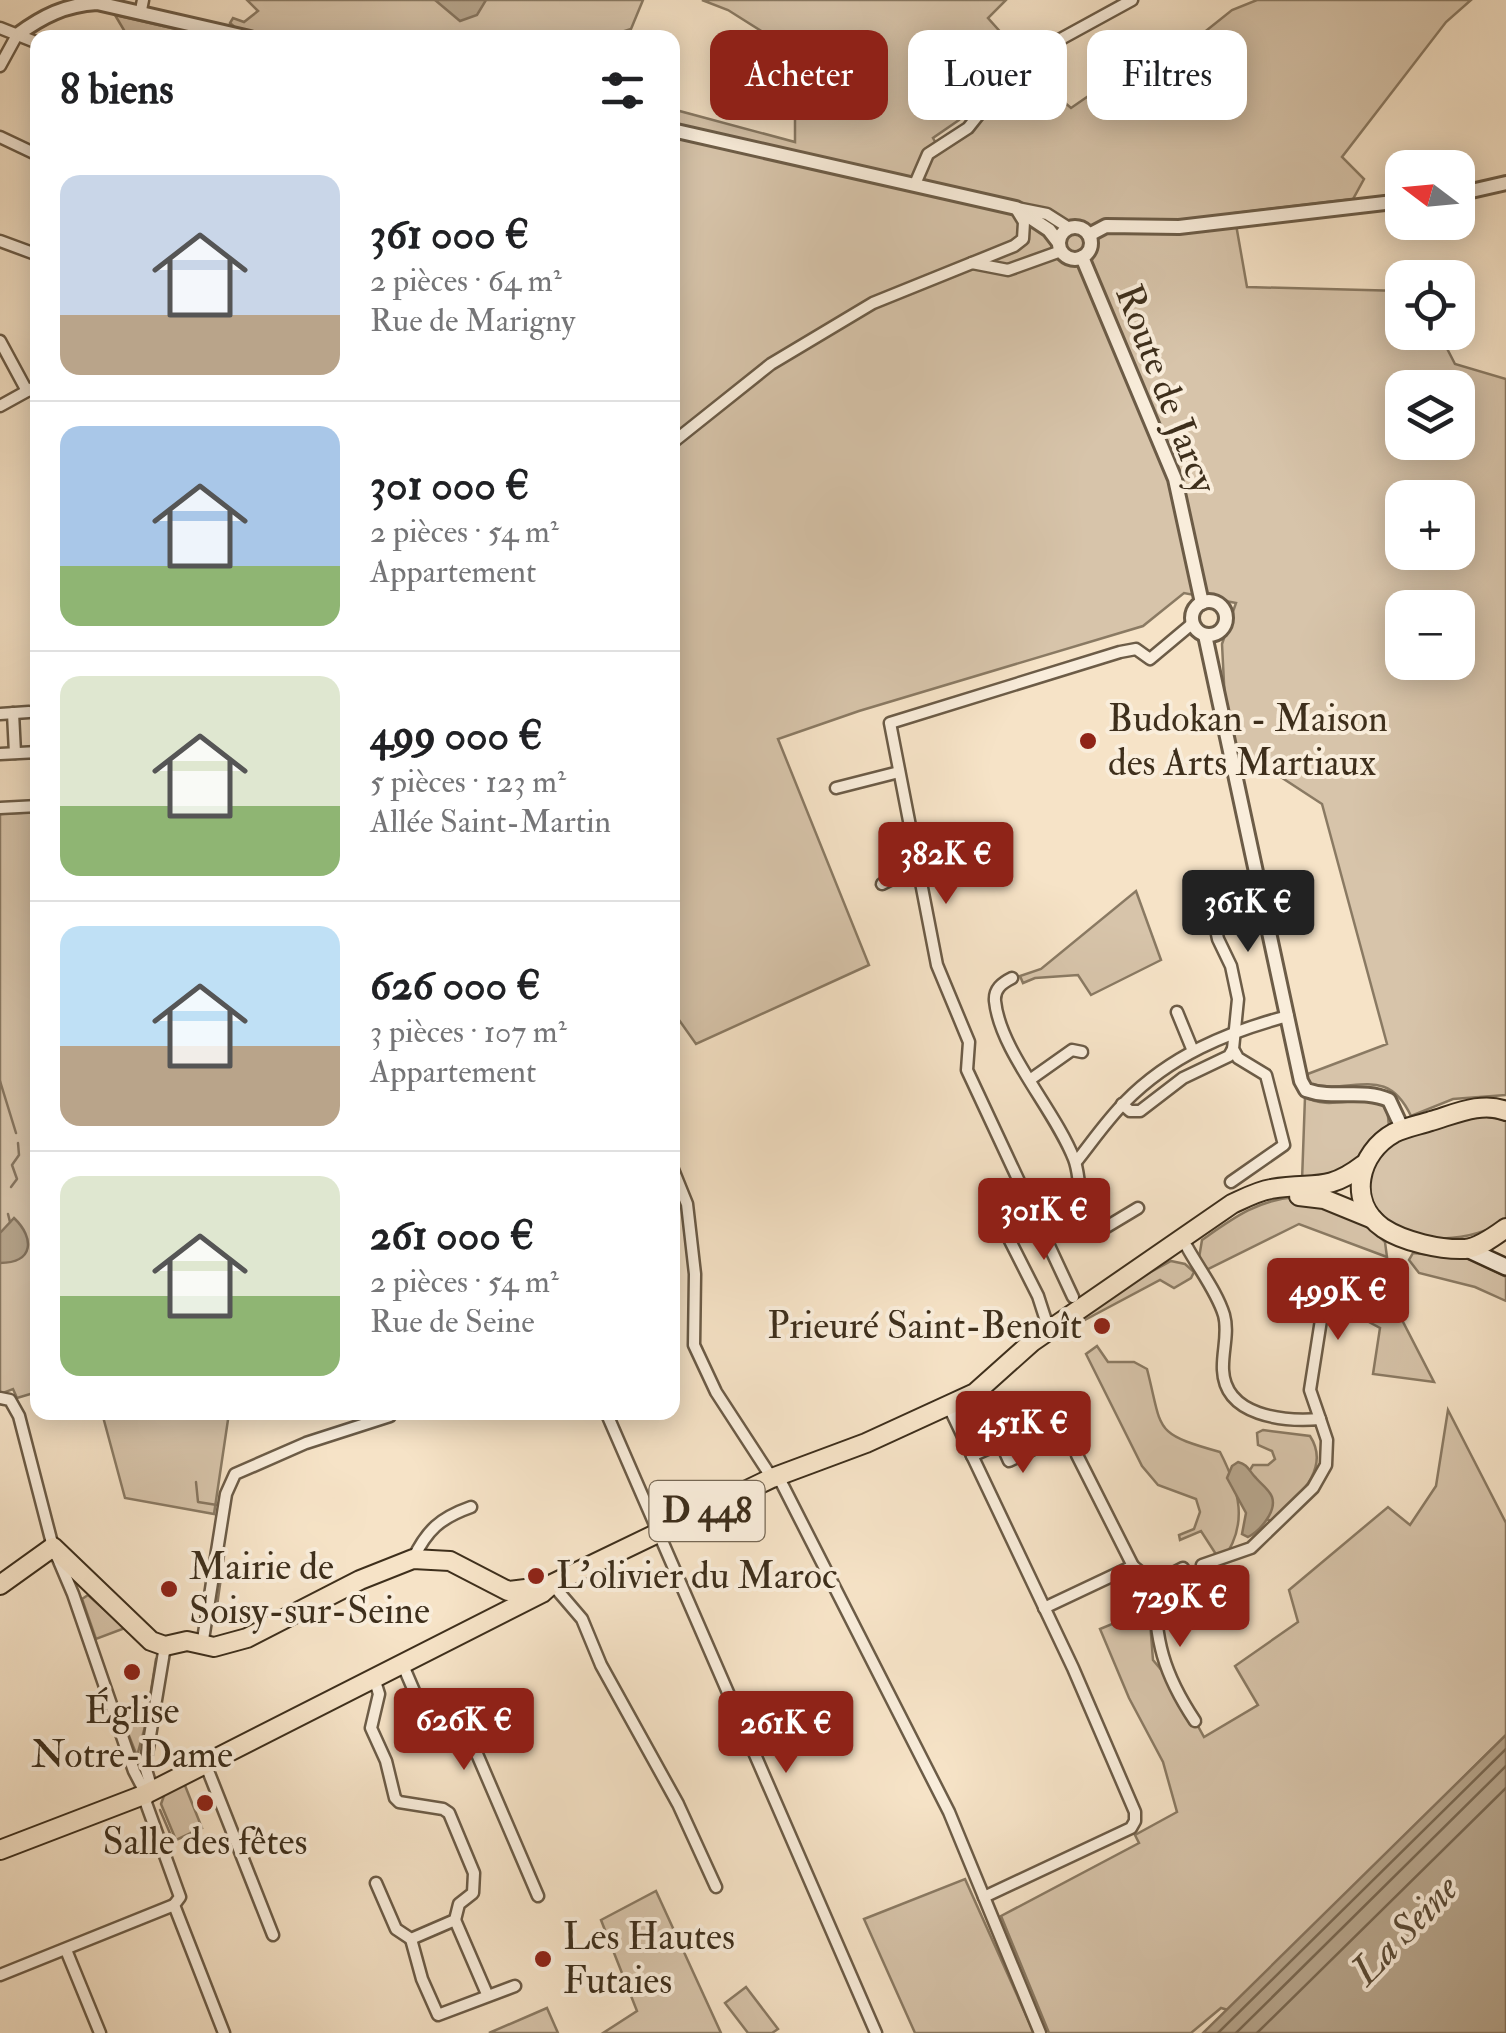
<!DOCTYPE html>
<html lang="fr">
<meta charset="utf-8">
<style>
body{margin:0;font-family:"IM FELL Double Pica",serif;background:#f6f6f6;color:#202124;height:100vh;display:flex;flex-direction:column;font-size:38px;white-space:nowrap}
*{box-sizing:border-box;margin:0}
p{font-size:32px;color:#757577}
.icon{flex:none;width:55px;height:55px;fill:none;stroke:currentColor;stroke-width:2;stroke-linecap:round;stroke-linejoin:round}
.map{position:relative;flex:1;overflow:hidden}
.side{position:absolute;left:30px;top:30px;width:650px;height:1390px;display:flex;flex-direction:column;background:#fff;border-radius:20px;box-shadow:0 5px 25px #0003}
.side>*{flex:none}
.banner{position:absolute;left:710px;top:30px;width:645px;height:90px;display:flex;gap:20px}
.needle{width:65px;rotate:286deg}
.buttons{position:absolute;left:1385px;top:150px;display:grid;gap:20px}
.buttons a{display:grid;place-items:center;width:90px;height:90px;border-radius:20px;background:#fff;box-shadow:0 5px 25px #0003;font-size:50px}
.price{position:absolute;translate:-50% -85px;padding:0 22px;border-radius:10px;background:#8f2418;color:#fff;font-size:32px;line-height:65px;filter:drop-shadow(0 2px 5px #0008)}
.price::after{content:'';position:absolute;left:50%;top:60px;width:30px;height:22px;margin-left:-15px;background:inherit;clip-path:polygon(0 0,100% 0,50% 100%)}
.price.selected{background:#222;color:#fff}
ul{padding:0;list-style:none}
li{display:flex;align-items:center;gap:30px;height:250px;padding:0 30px}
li+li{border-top:2px solid #e0e0e0}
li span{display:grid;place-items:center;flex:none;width:280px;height:200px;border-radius:20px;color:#555}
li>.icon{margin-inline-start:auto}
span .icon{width:120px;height:120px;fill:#fffc;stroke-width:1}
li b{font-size:42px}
h2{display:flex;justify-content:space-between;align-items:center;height:120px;padding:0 30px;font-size:42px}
.tag{padding:0 35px;border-radius:20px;background:#fff;box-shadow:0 5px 25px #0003;font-size:35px;line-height:90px}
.tag.selected{background:#8f2418;color:#fff}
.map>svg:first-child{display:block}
.green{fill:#d7c4aa;stroke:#8a7a63;stroke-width:2.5;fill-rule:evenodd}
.water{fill:#b7a68d;stroke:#877660;stroke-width:2.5}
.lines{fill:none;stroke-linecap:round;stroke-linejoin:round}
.shore{stroke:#7a6a54;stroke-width:2.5}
.stream{stroke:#877660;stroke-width:2.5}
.minor-casing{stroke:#6c5c47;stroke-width:15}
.tertiary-casing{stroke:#6c5c47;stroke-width:18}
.secondary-casing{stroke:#3e2f1c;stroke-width:20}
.primary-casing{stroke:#3e2f1c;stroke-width:22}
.minor{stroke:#f9eddb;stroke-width:10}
.tertiary{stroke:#f9eddb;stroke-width:12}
.secondary{stroke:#f9eddb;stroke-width:15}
.primary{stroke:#f6e3c7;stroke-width:18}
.poi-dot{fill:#8f2418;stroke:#f9eddb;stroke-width:4}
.labels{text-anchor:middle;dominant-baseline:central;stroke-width:8;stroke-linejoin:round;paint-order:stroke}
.shield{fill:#f9eddb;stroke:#766855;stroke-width:2.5}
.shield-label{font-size:35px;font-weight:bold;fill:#3e2f1c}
.street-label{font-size:38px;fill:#3e2f1c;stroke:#f9eddb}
.poi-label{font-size:38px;fill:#3e2f1c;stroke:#f9eddb;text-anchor:start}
.water-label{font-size:40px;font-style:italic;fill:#5c4d38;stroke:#f9eddb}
</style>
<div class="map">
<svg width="1506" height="2033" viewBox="0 0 1506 2033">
<rect width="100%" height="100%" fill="#f6e3c7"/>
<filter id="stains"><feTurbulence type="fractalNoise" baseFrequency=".002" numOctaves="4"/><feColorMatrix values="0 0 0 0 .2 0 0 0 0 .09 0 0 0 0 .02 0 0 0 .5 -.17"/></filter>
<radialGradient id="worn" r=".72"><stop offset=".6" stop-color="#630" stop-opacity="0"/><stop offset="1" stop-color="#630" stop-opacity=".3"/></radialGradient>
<!-- green -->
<g class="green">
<path d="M247,0H643L631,29L606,37L225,38L236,28L230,23L233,18L244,22L258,11Z"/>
<path d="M702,0H1006L988,18L1022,56L959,120L933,138L938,147L977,117L1022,66L1071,108L1116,77L1147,71L1182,50L1232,10L1257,0H1471L1446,22L1342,157L1364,179L1353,199L1234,213L1247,287L1402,291V332L1439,333L1455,364L1506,379V1095L1453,1099L1411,1116C1386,1063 1353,1095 1310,1084L1305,1075L1387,1044L1322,804L1227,742L1222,644L1236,603L1184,593L1143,626L859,711L778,739L869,965L696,1044L672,1010V109L795,142V111L783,57L785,46L728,10ZM1402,388H1458V442H1402ZM1402,498H1458V552H1402ZM1402,608H1458V662H1402Z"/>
<path d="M115,15L176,29L184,37H128Z"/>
<path d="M37,812V1392L17,1398L13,1389L0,1394V814Z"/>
<path d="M1136,891L1161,960L1091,995L1078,975L1035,978L1023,983L1020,976L1041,969Z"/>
<path d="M1305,1097C1330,1112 1363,1092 1387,1106L1389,1127L1375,1135L1350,1171L1302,1181Z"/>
<path d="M1482,1116L1506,1120V1219C1475,1243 1412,1247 1382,1218C1370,1206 1366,1190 1371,1175C1374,1167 1375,1159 1380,1154C1400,1133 1454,1119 1482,1116Z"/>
<path d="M1295,1197L1362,1220L1385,1242L1387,1257L1299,1224L1206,1270L1199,1258L1202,1240C1232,1219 1257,1200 1295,1197Z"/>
<path d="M1413,1253L1470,1259L1506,1277V1301L1475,1287L1419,1273L1409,1260Z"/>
<path d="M1171,1261L1185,1264L1194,1272L1191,1278L1174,1288L1160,1280L1081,1322L1077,1318L1121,1288Z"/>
<path d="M1382,1275L1383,1283L1434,1382L1373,1374L1380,1328L1367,1321L1364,1303L1370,1280Z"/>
<path d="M1097,1346L1108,1362H1134L1147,1369C1163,1431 1152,1433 1220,1452C1239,1489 1250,1525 1221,1562L1201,1531L1180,1540L1179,1535L1194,1529L1200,1512L1196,1499L1158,1485L1142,1466L1086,1354Z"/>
<path d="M1448,1410L1506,1523V1735L1228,2010L1221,2008L1191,2033H1049L1001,1916L1139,1843L1135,1835L1177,1812L1163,1762L1129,1698L1100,1629L1112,1624L1125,1626L1129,1609L1126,1601L1132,1592L1141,1590L1148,1596L1153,1660L1178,1690L1204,1737L1258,1705L1235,1666L1298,1622L1289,1590L1388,1507L1410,1525L1436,1486Z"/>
<path d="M102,1413H229L214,1514L125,1498Z"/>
<path d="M1263,1430L1310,1436C1332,1470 1296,1498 1273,1521L1264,1519L1245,1478L1253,1465H1268L1275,1459L1272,1451L1258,1445L1257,1433Z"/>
<path d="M88,1595L125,1628L96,1639L82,1599Z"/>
<path d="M142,1707L150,1708L137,1756L118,1708L136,1712Z"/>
<path d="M184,1783L202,1828L176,1840L161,1804L165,1793Z"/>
<path d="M965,1879L1034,2033H915L864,1919Z"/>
<path d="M656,1891L721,2033H603L637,2011L601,1920Z"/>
<path d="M746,1987L778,2029L772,2033H748L725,2003Z"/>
<path d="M547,2008L558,2033H489Z"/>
</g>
<!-- water -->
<g class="water">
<path d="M435,0H486L477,15L460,21Z"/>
<path d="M14,1218C35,1238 34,1263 0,1263V1233Z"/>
<path d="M1238,1462C1249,1465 1248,1470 1256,1478C1261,1484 1269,1489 1272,1497C1277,1511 1260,1531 1248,1537L1242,1534L1246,1513L1227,1478L1232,1466Z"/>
<path d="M1506,1735V2033H1203Z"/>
</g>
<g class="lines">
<!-- shore -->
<g class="shore">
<path d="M1218,2033L1506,1749"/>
<path d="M1236,2033L1506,1766"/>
<path d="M1257,2033L1506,1788"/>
</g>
<!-- stream -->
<g class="stream">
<path d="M0,1081L16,1133"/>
<path d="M11,1187L17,1179L12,1165L19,1155L18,1143"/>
<path d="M8,1214L10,1222"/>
<path d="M196,1482L198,1502L217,1505"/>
<path d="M215,1620L225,1549"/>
<path d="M142,1748L156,1659"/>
<path d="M160,1810L172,1838"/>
</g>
<defs>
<g id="minor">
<path d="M141,10L143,0"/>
<path d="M0,28L38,43"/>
<path d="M0,66L17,35"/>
<path d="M0,137L38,155"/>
<path d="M915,184L928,154L968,128L1007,79L1048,46L1132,0"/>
<path d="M1017,208L1047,214L1069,228"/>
<path d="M0,241L38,255"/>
<path d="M972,263L1014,246L1023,239L1024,222L1016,209"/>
<path d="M0,341L27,391"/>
<path d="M0,406L38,385"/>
<path d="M672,443L771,364L873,303L972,263L1008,270L1061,251"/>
<path d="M13,713L15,753"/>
<path d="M0,714L29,712"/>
<path d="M0,754L38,752"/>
<path d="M836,788L899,772"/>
<path d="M0,808L38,806"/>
<path d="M882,884L918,866"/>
<path d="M1206,884L1218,939L1231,966L1238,999L1233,1049L1238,1058L1266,1075L1284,1145L1231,1182"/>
<path d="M1012,978C1002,983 994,989 995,1001C1000,1051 1055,1110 1074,1159C1078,1169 1078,1179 1080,1189C1084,1204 1092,1218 1098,1232L1138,1208"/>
<path d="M1177,1012L1193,1051"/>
<path d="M1031,1079L1072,1050L1082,1052"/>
<path d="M1122,1104L1130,1111H1140L1183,1078L1229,1056L1233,1049"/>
<path d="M1076,1162C1092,1142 1107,1120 1125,1102C1170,1056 1227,1032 1288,1016"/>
<path d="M672,1167L687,1204L695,1274L694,1345L716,1392L772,1478"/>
<path d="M996,1213L1038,1296L1049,1330"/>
<path d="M1187,1247C1199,1269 1217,1292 1224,1315C1229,1333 1222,1352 1223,1370C1225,1416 1283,1422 1320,1419L1327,1440L1326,1465L1313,1488L1251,1548L1202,1565"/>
<path d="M1073,1297L967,1070L969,1042L937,965L890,723L1120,652L1136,649L1150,659L1193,623"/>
<path d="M0,1398L10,1400L19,1416L53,1547L73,1594L134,1771L146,1794"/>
<path d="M949,1407L1073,1668L1135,1812V1821L1131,1828L984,1897"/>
<path d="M606,1412L876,2033"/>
<path d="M1320,1419L1310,1390L1329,1269"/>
<path d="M1077,1455L1133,1566"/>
<path d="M972,1456L1001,1443L1009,1461L1060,1436"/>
<path d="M778,1476L949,1812L1040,2033"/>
<path d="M413,1559C427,1530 440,1518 471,1507"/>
<path d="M1154,1583C1155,1640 1163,1673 1195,1721"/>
<path d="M552,1584L582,1619L601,1665L678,1804L716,1887"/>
<path d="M1044,1608L1133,1566L1154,1583L1183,1568"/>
<path d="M165,1646L145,1766L150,1783L146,1803L180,1897L174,1905L224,2033"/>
<path d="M202,1646L226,1494L235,1474L306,1443L390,1416"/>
<path d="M402,1663L435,1740L474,1747L538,1896"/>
<path d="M374,1678L379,1694L371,1728L386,1761L395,1798L399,1802L443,1809L449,1813L474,1873L473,1893L459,1904L455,1920L411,1939L396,1929L376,1883"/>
<path d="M205,1763L273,1935"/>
<path d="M455,1920L487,1994"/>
<path d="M411,1939L422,1979L438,2015L515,1986"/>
<path d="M66,1950L100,2033"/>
<path d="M0,1975L174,1905"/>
</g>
<g id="tertiary">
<path d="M17,35C43,16 65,5 97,3L250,38"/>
<path d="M672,130L1016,208L1049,230L1059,243"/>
<path d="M1458,194L1506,183"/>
<circle cx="1075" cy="243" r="16"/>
<path d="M1089,235L1106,226L1179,227L1402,201"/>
<path d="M1082,257L1175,479L1202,603"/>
<circle cx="1209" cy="618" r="17"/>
<path d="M1205,635L1301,1081L1306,1090C1334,1100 1362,1088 1389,1100L1403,1130"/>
</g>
<path id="secondary" d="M1467,1249L1506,1267"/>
<g id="primary">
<path d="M1506,1111C1482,1101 1455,1114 1431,1121C1419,1125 1406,1127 1394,1133C1359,1152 1346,1202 1383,1228C1404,1242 1441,1250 1465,1249C1479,1248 1495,1236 1506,1228"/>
<path d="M1299,1196L1324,1199L1373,1219"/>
<path d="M0,1585L53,1547L151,1641L165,1646L187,1641L214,1647L247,1638L360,1580L413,1559L450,1561L508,1591L542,1587"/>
<path d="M0,1850L146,1794L542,1593L552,1584L772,1478L866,1443L975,1393L1032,1342L1232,1204C1245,1198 1258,1191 1271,1189C1313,1181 1325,1194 1363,1165"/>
</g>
</defs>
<!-- minor casing -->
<use href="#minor" class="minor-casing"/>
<!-- tertiary casing -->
<use href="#tertiary" class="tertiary-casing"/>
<!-- secondary casing -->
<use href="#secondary" class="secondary-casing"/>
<!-- primary casing -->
<use href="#primary" class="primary-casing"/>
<!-- minor -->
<use href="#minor" class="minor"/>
<!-- tertiary -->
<use href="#tertiary" class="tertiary"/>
<!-- secondary -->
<use href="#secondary" class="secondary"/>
<!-- primary -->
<use href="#primary" class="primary"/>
</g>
<!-- markers -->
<g class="poi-dot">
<circle cx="1088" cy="741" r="10"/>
<circle cx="1102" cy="1326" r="10"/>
<circle cx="536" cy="1576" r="10"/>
<circle cx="169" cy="1589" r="10"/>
<circle cx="132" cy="1672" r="10"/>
<circle cx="205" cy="1803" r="10"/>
<circle cx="543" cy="1959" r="10"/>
</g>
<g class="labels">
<!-- shield labels -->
<rect class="shield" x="649.5" y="1481" width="115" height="60" rx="8"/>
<g class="shield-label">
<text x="707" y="1511">D 448</text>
</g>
<!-- street labels -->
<g class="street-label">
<text transform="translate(1166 389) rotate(69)">Route de Jarcy</text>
</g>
<!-- poi labels -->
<g class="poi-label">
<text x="1108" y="719">Budokan - Maison<tspan x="1108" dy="44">des Arts Martiaux</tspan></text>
<text x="1082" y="1326" text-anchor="end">Prieuré Saint-Benoît</text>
<text x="189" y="1567">Mairie de<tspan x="189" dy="44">Soisy-sur-Seine</tspan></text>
<text x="556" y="1576">L'olivier du Maroc</text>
<text x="132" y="1711" text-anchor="middle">Église<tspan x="132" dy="44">Notre-Dame</tspan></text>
<text x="205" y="1842" text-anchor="middle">Salle des fêtes</text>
<text x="563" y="1937">Les Hautes<tspan x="563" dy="44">Futaies</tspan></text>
</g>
<!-- water labels -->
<g class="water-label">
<text transform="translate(1405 1930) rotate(-46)">La Seine</text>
</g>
</g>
<rect width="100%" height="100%" filter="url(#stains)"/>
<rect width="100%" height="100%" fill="url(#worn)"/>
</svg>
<div class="buttons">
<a><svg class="needle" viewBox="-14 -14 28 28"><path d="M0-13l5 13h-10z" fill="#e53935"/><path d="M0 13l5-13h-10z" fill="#757577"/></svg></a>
<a><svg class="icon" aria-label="locate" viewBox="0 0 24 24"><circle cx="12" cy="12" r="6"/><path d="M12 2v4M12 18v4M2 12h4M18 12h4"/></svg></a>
<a><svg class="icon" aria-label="layers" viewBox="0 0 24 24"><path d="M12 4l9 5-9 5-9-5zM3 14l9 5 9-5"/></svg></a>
<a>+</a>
<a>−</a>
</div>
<b class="price" style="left:946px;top:907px">382K €</b>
<b class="price selected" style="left:1248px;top:955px">361K €</b>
<b class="price" style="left:1044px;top:1263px">301K €</b>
<b class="price" style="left:1338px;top:1343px">499K €</b>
<b class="price" style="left:1023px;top:1476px">451K €</b>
<b class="price" style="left:1180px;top:1650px">729K €</b>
<b class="price" style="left:464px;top:1773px">626K €</b>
<b class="price" style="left:786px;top:1776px">261K €</b>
<div class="banner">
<a class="tag selected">Acheter</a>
<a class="tag">Louer</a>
<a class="tag">Filtres</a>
</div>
<section class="side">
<h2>8 biens<svg class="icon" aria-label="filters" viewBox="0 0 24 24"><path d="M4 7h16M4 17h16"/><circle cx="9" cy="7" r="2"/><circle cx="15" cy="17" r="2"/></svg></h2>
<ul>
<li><span style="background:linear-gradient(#c9d6e8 70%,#b9a48a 0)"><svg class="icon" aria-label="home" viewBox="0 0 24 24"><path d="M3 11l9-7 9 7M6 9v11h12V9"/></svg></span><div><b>361 000 €</b><p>2 pièces · 64 m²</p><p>Rue de Marigny</p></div></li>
<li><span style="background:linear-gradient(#a9c7e8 70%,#8fb573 0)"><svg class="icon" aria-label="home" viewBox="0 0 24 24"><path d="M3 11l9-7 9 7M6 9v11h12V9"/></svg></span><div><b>301 000 €</b><p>2 pièces · 54 m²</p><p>Appartement</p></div></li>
<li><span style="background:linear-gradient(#dfe7d0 65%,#8fb573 0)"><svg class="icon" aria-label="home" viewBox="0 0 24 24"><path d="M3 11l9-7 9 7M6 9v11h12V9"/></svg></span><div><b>499 000 €</b><p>5 pièces · 123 m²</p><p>Allée Saint-Martin</p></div></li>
<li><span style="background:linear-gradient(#bfe0f5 60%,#b9a48a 0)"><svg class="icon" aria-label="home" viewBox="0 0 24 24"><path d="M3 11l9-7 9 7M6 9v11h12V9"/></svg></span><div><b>626 000 €</b><p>3 pièces · 107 m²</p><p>Appartement</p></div></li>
<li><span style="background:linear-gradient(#dfe7d0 60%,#8fb573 0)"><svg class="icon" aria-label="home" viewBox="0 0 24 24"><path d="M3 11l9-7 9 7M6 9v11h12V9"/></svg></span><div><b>261 000 €</b><p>2 pièces · 54 m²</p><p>Rue de Seine</p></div></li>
</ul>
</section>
</div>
